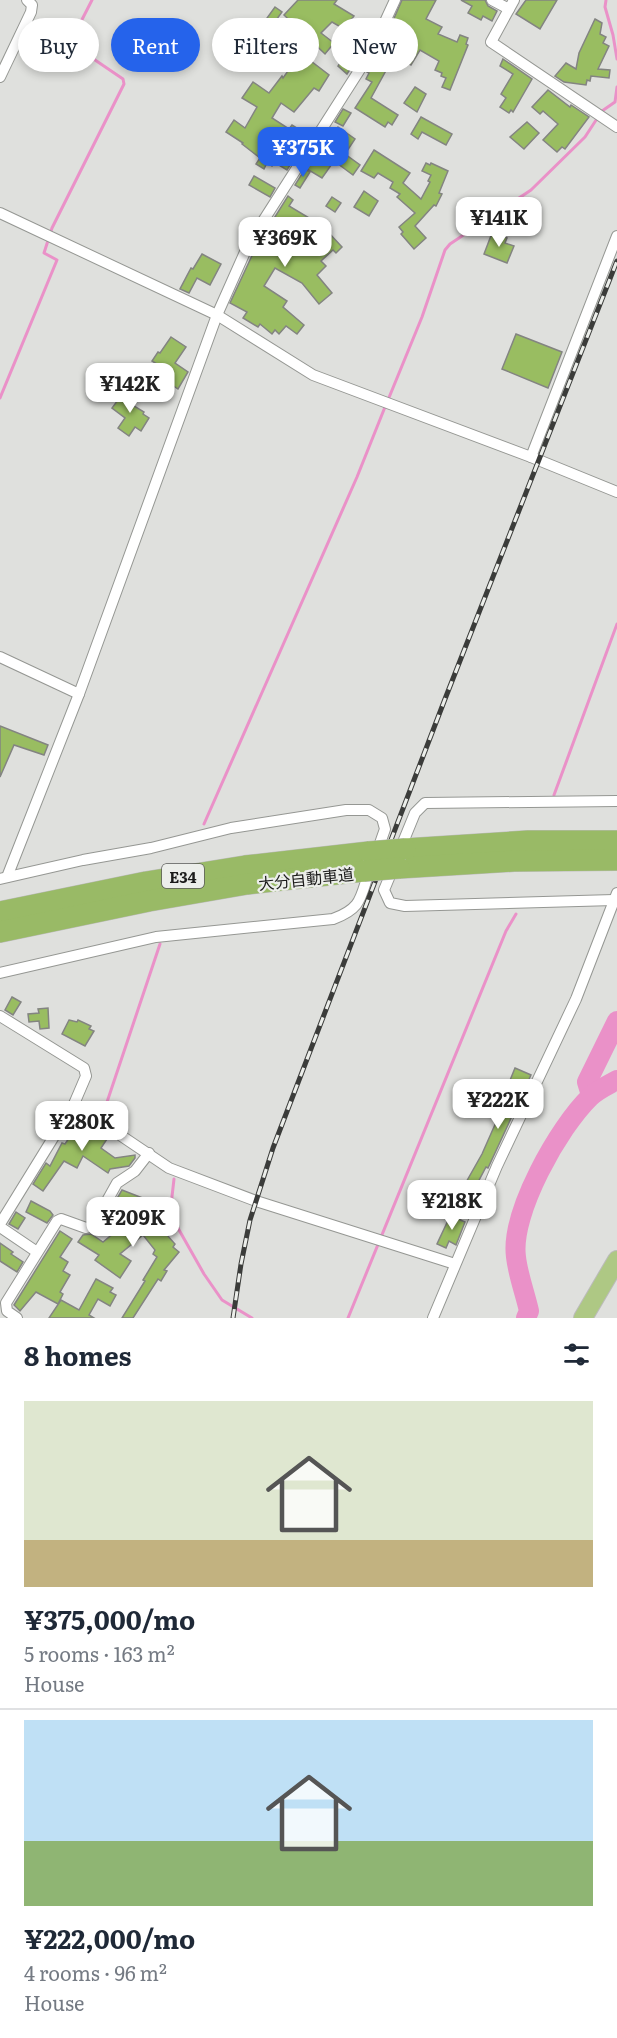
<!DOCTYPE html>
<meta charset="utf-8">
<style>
body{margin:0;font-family:Literata,"Noto Sans JP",serif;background:#f6f6f7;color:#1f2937;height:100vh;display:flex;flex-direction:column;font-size:22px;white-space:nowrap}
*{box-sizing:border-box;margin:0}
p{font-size:20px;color:#747a83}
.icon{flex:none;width:33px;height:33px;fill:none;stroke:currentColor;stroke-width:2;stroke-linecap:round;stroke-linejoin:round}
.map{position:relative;height:1318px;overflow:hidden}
.drawer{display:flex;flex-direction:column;background:#fff;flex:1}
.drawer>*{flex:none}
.top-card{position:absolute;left:18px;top:18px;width:582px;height:54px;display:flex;gap:12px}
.price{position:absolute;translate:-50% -51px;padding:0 14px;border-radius:12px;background:#fff;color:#222;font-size:20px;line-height:39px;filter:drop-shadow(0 2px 3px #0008)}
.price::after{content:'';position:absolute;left:50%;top:36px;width:18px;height:14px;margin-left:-9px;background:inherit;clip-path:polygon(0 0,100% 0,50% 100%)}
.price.on{background:#2563eb;color:#fff}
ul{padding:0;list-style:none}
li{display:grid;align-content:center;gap:12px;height:318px;padding:0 24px}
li+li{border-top:2px solid #e0e1e3}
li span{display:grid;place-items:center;height:186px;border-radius:0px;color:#555}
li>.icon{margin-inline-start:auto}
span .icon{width:108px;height:108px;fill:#fffc;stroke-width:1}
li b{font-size:26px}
h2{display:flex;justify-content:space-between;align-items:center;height:72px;padding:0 24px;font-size:26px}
.chip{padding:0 21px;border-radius:27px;background:#fff;box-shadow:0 3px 9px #0003;font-size:21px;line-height:54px}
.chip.on{background:#2563eb;color:#fff}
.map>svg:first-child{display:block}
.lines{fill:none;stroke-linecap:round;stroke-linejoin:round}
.stream{stroke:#ea91c8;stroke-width:3}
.river{stroke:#ea91c8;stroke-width:20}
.building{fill:#99bd61;stroke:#838481;stroke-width:1.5}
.minor-casing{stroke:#959793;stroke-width:12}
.trunk-casing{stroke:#bbbbba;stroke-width:20}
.motorway-casing{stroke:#bbbbba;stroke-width:22}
.minor{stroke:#fff;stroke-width:10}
.trunk{stroke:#aec884;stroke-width:18}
.motorway{stroke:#99ba66;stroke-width:21}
.rail-casing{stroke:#3b3c3a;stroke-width:5}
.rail{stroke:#eceeea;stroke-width:3;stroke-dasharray:9;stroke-linecap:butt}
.motorway-bridge-casing{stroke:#bbbbba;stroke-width:22;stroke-linecap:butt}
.motorway-bridge{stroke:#99ba66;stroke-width:21}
.labels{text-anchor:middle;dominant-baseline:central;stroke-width:4.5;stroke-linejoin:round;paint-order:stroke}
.shield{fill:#eceeea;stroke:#5a5a58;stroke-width:1.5}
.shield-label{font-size:15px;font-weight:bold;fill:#1b1b1a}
.street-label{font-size:16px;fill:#1b1b1a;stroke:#eceeea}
</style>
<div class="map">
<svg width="617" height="1318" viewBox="0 0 617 1318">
<rect width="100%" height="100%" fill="#dfe0dd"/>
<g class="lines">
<!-- stream -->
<g class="stream">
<path d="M606,0L605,7L613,35L617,59"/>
<path d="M0,398L57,260L44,253L52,228L124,84L123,79L70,43L92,0"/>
<path d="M388,400L422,317L445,250L450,244L531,190L585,137L602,111L615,102L617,87"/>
<path d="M554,795L617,624"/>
<path d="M204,824L357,477L385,407"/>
<path d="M104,1118L102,1117L160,944"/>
<path d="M174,1179L170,1214L204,1274L222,1300L252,1318"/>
<path d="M348,1318L506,931L516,914"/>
</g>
<!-- river -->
<g class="river">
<path d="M591,1095L587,1082L617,1021"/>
<path d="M526,1318L529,1311C525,1293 518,1275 516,1257C510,1213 559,1127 590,1097C597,1090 608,1085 617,1080"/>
</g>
</g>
<!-- building -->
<g class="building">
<path d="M298,0H337L334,4L354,16L344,29L332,22L321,33L334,43L325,54L284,15Z"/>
<path d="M402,0H436L426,19L442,27L438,34L457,42L460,35L468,38L466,44L468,45L450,90L442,87L446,78L441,76L442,73L435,70L439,61L420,50L411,65L394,56L371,98L398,115L392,125L388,122L385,127L355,108L372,82L366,79L369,73L367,72L378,55Z"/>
<path d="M461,0H485L488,6L497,11L492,21L483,16L481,20L468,13L472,6Z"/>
<path d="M526,0H557L540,29L516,14Z"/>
<path d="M275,7L282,12L274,23L267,18Z"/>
<path d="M595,19L602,23L600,34L606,37L603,43L609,46L598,69L610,70L609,78L591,76L590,81L587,80L586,85L564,82L555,76L566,63L576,69L579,53Z"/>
<path d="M247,21L255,28L261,21L269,28L255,46L243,36L246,31L241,27Z"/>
<path d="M290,45L329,75L319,91L314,88L294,112L281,103L272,118L289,129L292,125L308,135L300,148L284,138L275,152L292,162L287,170L274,162L272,166L267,163L264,169L256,164L260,158L242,144L243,143L226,132L234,120L245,128L257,107L242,98L253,82L269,93L282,76L283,78L293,64L282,55Z"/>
<path d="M344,56L354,63L347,74L338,66Z"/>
<path d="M503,59L532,79L513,112L511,110L509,113L500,107L506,98L501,94L513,74L500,66Z"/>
<path d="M415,87L426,94L417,112L404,103Z"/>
<path d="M548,90L570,107L571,105L589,117L565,149L562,147L557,152L543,140L558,124L543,111L540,114L532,107Z"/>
<path d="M343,109L351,113L343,126L335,122Z"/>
<path d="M421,117L452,134L446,145L422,132L418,139L411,134Z"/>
<path d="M527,122L539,133L524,149L510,137Z"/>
<path d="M338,127L355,139L345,154L360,165L353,175L334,161L322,178L307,169L316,154L325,159L336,143L330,138Z"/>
<path d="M374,150L410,173L403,183L421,199L430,182L428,181L431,175L422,171L426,163L430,165L431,163L448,171L439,193L442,194L436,206L434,205L415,226L426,238L414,249L401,234L403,232L399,227L415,213L397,197L400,194L390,188L393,182L378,173L374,178L361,171Z"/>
<path d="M305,169L310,172L300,188L295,185Z"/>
<path d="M254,176L275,188L270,197L249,185Z"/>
<path d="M364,191L378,201L369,216L354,207Z"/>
<path d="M288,196L293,200L289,206L314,221L316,219L342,247L336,253L333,250L321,261L326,266L317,275L332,293L319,304L302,283L275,268L264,286L287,301L283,307L304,325L297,334L286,326L279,334L275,330L272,334L260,324L258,327L243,318L247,312L230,303L256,247Z"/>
<path d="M332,197L341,203L335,212L326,206Z"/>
<path d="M492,233L507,238L505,243L514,246L507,263L484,254Z"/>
<path d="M202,254L221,264L210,285L197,278L189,293L180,289L191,268L193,269Z"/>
<path d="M516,334L562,352L548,388L502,369Z"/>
<path d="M171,337L186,347L175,363L188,372L178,389L166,381L171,373L152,361L158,352L160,353Z"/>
<path d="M126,389L135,396L129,403L144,412L143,414L149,418L141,431L135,427L129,436L118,428L125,418L112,408Z"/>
<path d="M0,726L48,745L44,755L14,745L0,777Z"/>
<path d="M12,997L21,1002L13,1015L5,1010Z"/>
<path d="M48,1008L49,1028L40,1029L39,1021L29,1022L28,1014L39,1013L38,1009Z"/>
<path d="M69,1020L77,1022L78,1020L91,1026L89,1029L94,1031L85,1046L62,1034Z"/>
<path d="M515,1068L531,1075L488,1168L486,1167L476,1186L480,1188L474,1201L460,1193L482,1154L501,1111L498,1110Z"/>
<path d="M77,1115L109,1136L101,1148L115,1158L135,1155V1158L129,1166L110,1169L108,1173L83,1156L77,1168L64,1161L43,1191L33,1184L46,1163L50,1166L62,1143L65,1144L75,1129L70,1126Z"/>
<path d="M122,1190L145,1199L132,1233L151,1217L175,1244L173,1247L179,1252L164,1270L167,1271L161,1281L158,1279L133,1318H122L145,1281L143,1280L157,1257L153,1254L155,1250L143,1235L120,1254L131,1261L120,1278L95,1260L99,1255L78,1242L83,1235L91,1234L103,1242L115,1232L113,1229L130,1215L120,1211L122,1205L115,1202Z"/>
<path d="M31,1201L50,1211L53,1215L47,1223L26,1212Z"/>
<path d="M16,1212L25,1218L18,1229L9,1224Z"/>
<path d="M452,1212L462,1217L460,1220L465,1222L456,1245L449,1241L446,1248L437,1244Z"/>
<path d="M60,1231L72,1239L60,1257L68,1262L63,1271L70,1275L60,1292L63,1294L58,1304L36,1292L20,1311L14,1305Z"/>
<path d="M0,1243L13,1252L11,1254L23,1262L17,1272L0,1261Z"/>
<path d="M96,1279L113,1288L110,1292L116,1295L110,1306L98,1299L89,1315L94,1318H49L61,1300L79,1310Z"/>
</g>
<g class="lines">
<defs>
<g id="minor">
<path d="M492,0L509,9"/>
<path d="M514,0L491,42L617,127"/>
<path d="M0,77L31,12L32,5L27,0"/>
<path d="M0,213L217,315L313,375L531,457L617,492"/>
<path d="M531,457L617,236"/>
<path d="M0,657L79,694"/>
<path d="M399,852L415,813L425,803L617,801"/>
<path d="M394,866L384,890L390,903L405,906L614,900"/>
<path d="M7,877L79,694L217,315L249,243L371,52L395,0"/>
<path d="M0,879L83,860L151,848L231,828L346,810H369L382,818L385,829L377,852"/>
<path d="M0,973L156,937L333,919C363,908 360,897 370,869"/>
<path d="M0,1016L84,1068L86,1076L74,1104L0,1224"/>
<path d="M74,1104L169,1168L256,1201L455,1264"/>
<path d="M0,1227L37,1252"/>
<path d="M17,1318L7,1311L6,1303L57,1221L61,1219L86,1228L93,1226L117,1183L135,1171L149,1153"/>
<path d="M433,1318L497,1166L576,999L617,893"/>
</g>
<path id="trunk" d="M583,1318L617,1260"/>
<g id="motorway">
<path d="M405,849L528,841H617"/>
<path d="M399,868L514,861L617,860"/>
<path d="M0,912L146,882L245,866L369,852"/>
<path d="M0,932L149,901L247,884L364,871"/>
</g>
</defs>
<!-- minor casing -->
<use href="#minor" class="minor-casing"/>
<!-- trunk casing -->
<use href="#trunk" class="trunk-casing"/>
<!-- motorway casing -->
<use href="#motorway" class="motorway-casing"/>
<!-- minor -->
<use href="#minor" class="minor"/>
<!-- trunk -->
<use href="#trunk" class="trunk"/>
<!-- motorway -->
<use href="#motorway" class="motorway"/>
<defs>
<path id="rail" d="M233,1318L241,1264L250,1220L273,1148L445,699L617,261"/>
</defs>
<!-- rail casing -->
<use href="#rail" class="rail-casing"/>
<!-- rail -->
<use href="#rail" class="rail"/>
<defs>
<g id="motorway-bridge">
<path d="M369,852L405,849"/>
<path d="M364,871L399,868"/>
</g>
</defs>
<!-- motorway-bridge casing -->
<use href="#motorway-bridge" class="motorway-bridge-casing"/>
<!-- motorway-bridge -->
<use href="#motorway-bridge" class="motorway-bridge"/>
</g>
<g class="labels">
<!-- shield labels -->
<rect class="shield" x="162" y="864" width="42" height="24" rx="4.5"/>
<g class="shield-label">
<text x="183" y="876">E34</text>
</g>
<!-- street labels -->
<g class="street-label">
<text transform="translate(306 878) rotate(-6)">大分自動車道</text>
</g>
</g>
</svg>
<b class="price on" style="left:303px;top:178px">¥375K</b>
<b class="price" style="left:499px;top:248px">¥141K</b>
<b class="price" style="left:285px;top:268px">¥369K</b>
<b class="price" style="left:130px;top:414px">¥142K</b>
<b class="price" style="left:498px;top:1130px">¥222K</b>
<b class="price" style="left:82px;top:1152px">¥280K</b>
<b class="price" style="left:452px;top:1231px">¥218K</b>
<b class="price" style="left:133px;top:1248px">¥209K</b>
<div class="top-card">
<a class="chip">Buy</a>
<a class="chip on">Rent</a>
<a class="chip">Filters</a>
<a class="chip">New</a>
</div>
</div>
<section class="drawer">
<h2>8 homes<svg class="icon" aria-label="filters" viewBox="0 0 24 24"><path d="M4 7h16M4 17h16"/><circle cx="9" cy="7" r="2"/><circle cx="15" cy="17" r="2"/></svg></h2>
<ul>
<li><span style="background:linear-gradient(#dfe7d0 75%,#c2b280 0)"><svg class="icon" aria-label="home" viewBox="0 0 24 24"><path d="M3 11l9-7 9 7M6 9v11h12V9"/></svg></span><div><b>¥375,000/mo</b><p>5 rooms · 163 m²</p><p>House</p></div></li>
<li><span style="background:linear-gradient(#bfe0f5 65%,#8fb573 0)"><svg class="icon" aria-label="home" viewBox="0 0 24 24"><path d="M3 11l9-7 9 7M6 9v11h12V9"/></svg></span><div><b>¥222,000/mo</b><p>4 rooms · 96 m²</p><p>House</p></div></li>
</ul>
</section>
